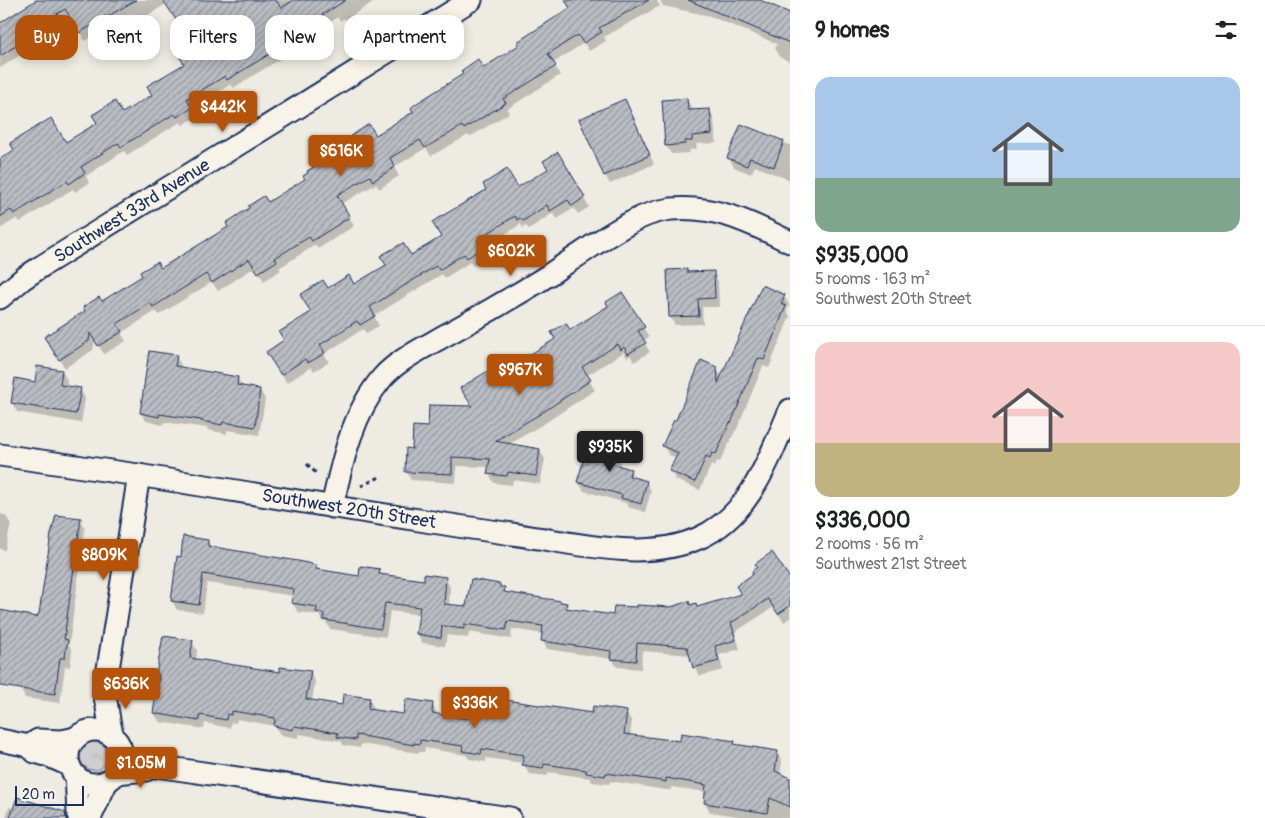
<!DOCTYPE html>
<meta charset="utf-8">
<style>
body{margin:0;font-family:Pangolin,sans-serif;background:#f2f2f2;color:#202124;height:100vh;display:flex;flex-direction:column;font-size:19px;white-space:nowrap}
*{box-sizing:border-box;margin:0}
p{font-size:16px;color:#757577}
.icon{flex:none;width:28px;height:28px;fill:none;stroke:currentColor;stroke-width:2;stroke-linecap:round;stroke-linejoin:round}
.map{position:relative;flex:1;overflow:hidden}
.details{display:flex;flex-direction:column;background:#fff;width:475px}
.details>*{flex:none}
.top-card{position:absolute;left:15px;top:15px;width:475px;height:45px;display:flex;gap:10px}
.scale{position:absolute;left:15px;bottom:12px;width:69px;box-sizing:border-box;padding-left:5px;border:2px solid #1b2f5e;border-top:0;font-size:14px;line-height:18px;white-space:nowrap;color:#1b2f5e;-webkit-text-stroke:4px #f7f3e8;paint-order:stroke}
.price{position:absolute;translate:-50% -42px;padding:0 11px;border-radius:5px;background:#b45309;color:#fff;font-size:16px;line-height:32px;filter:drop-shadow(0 1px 2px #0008)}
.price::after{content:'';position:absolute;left:50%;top:30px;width:15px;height:11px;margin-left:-8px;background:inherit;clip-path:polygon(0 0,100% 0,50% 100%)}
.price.selected{background:#222;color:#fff}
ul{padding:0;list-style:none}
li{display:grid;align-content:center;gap:10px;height:265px;padding:0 25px}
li+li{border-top:1px solid #e0e0e0}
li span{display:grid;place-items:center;height:155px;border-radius:15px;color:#555}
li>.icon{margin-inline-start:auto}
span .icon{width:90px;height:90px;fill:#fffc;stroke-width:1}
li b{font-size:21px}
h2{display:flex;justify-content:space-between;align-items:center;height:60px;padding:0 25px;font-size:21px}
.pill{padding:0 18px;border-radius:15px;background:#fff;box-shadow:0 2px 12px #0003;font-size:18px;line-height:45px}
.pill.selected{background:#b45309;color:#fff}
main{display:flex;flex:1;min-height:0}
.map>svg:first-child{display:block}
.grass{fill:url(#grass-tufts);stroke:#757f96}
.shadow{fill:#0003}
.building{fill:url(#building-hatch);stroke:#1b2f5e}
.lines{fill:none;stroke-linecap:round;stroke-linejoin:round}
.street-casing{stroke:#1b2f5e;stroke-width:25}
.path{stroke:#1b2f5e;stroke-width:3;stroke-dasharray:4 4;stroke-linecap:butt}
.street{stroke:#f7f3e8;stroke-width:21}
.labels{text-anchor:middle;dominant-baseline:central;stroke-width:4.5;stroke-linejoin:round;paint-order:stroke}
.street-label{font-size:18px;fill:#1b2f5e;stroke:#f7f3e8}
</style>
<main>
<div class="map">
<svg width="790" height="818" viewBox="0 0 790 818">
<defs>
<pattern id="grass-tufts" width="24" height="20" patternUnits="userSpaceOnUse" patternTransform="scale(1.25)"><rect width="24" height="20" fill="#cfcfcf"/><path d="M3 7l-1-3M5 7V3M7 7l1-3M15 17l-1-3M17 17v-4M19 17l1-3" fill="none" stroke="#b1b2b4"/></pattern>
<pattern id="building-hatch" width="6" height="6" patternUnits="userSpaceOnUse" patternTransform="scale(1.25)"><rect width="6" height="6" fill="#babdc2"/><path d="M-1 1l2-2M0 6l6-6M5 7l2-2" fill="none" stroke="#969aa1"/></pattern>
</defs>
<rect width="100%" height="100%" fill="#eeebe2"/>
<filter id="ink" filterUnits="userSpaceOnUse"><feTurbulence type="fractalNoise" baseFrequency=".02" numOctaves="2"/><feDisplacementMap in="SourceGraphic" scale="10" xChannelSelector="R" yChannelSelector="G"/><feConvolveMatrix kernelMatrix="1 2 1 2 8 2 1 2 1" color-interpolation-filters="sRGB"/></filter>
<g filter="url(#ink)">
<!-- grass -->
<circle class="grass" cx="94" cy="756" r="14"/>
<!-- shadow -->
<g class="shadow">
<path d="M38,0H164L166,4L139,21L134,13L85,41L71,17L36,38L39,43L0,68V24Z"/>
<path d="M201,0H376L345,20L344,18L340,21L338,17L299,41L304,50L289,59L287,55L233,88L231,84L191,109L196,117L183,125L180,122L127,155L124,151L86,176L89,183L75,192L73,189L20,222L17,218L0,229V161L66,144L122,115L154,95L185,65L189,39Z"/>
<path d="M573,0H656L660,6L604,37L606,41L589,51L584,43L553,63L560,75L507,109L509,113L470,137L468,135L431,156L426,148L394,167L399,176L379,189L376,184L341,204L354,226L318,249L315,245L279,268L281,270L264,281L255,267L218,291L212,282L159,315L156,311L121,333L126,341L104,354L95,340L93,350L65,368L51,346L101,302L161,270L483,70L520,46L571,8Z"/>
<path d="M660,0H756L789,14L790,13V62L780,57L775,48L777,44L710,16L663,6Z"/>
<path d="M687,100L692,108V111L709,110L714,119L716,143L696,144L697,149L689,150L690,153L671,154L666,145Z"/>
<path d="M629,109L654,164L610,184L605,175Z"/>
<path d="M741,126L790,145V180L755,166L751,174L734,167L729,158Z"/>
<path d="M557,154L589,207L578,214L574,208L557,219L553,213L529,229L526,226L523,228L521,224L481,249L486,258L473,266L470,262L445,278L442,274L374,316L379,326L366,333L363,329L324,354L329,362L314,371L311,367L287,383L273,361L285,341L312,312L328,290L354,285L411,257L549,170Z"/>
<path d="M713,272L718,281L719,307H702L703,324L675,325L670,317L688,273Z"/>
<path d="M622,293L649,337L643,341L650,352L634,362L630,355L627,358L624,352L586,376L595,390L545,423L508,445L539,450L545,459L540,484L513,480L512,485L494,483L489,474L490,467L457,466L456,483L411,480L406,471L413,450L429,428L473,408L518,364L610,307Z"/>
<path d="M784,296L789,305L787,311L790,316L769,368L763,366L736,431H735L720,462L717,461L715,466L711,465L700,490L676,480L671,471L677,458L669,455L663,446L676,422L716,368L722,377Z"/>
<path d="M176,357L181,365V368L237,378L243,387L260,390L265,399L259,435L227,430V434L208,430L207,428L164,422L163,425L146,421L141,413Z"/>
<path d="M62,371L67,380L66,387L80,389L85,398L81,423L17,412L12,403Z"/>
<path d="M617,448L622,457L619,467L630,470L635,479L646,482L651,491L645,512L628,507L626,503L584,491L578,482Z"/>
<path d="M0,514L5,515L11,524L5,550L0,549Z"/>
<path d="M80,520L85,528L69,645L72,650L70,667L65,666L60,703L25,698L20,688L0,684V611L38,619Z"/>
<path d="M207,541L212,548L316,566L318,570L360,577L379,570L382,575L425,581L445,578L450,587L449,606L467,608L499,585L501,588L504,589L507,594L566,604L569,610L614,616L671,608L691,606L697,608L790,580V618L784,622L774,607L735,632L740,649L719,655L723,670L700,676L695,667L691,655L642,651L641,669L617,667L612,659L547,649L542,640L543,634L512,629L511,639L469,632L468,638L447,635L445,646L422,643L417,634L420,615L390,611L386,637L330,629L326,622L322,621L319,615L298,612L292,603L294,596L207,583L203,613L177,610L172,601L182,558Z"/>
<path d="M192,642L197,650L196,660L281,673H310L315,681L312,701L343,706L369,699L374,708V711L404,716L432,704L437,713V716L468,721L499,696L502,701L593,715L626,713L632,721L630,736L681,743L734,742L736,746L777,752L782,761L780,775L790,779V818H750L710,812L705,803L707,792L671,787V790H666L610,781V784L592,782L590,778L548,772V776L529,774L524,765V763L486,758V762L469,759L466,755L425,748L424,752H418V753L361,744L360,748L343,745L341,741L299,734L298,738L280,735L275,726L237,719L236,723L231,722L230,728L205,723L204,729L160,722L154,713L160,679L158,674Z"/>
<path d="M9,807L15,809L44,818H6Z"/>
</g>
<!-- building -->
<g class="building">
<path d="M36,0H136L79,33L65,9L32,29L35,34L0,56V23Z"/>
<path d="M163,0H276L281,8L294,0H346L295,32L301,41L283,51L281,47L227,80L225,76L187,99L192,108L177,117L174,114L121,147L118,143L81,167L85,173L69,184L67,181L14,214L11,210L0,217V159L14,150L10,143L51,118L66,142L97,123L92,115L115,101L122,113L152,95L147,86L184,64L173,47L188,38Z"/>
<path d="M565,0H649L599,28L602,32L583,43L578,35L548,54L556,66L503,99L506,103L464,129L462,126L425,148L420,140L390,158L395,167L373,181L370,176L337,195L350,217L312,241L309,237L275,258L277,261L258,273L249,259L212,283L206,274L153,307L150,303L117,324L122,332L98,346L90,333L89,341L59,360L44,337L85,311L83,307L99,297L102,301L142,276L140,272L157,262L161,268L228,227L226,223L249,208L248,206L264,196L268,202L305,179L303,176L308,173L307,171L355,142L351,136L369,124L376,135L413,112L411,108L414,105L463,74L461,71L478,59L483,68L519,45L517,42L570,8Z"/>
<path d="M688,0H760L790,13V43Z"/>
<path d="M687,98L688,110L710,109L712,134L692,136V141H685V144L665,146L662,100Z"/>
<path d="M625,99L650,155L604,176L579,119Z"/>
<path d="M741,124L784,141L774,167L750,158L747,166L727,158Z"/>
<path d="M558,152L585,197L572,206L568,200L550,211L547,205L523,221L520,218L517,220L515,216L477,240L482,248L467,258L464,254L439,270L436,266L370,307L375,316L360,325L357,321L320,345L325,353L308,363L305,359L281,375L266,352L284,340L279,332L311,312L300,295L323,280L328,288L349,275L354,284L386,265L380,256L403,243L411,255L441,237L432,222L486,190L483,184L507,169L518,187L548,169L543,161Z"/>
<path d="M687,269V272L714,271L715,298L698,299L699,316L669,317L667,270Z"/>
<path d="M762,285L785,295L781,304L786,306L764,360L758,358L731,423L730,422L716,454L712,453L710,458L706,456L695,482L669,471L678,453L662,446L674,420H676L701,360L717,367L718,383Z"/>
<path d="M622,292L645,327L638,331L646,343L628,354L624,347L621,350L618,344L582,367L591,380L540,414L495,441L540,449L536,476L508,472L507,476L487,474L490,459L452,457V474L405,472L406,448L412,449L413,426L428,427L429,405L472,406L460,388L514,355L518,362L555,339L551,332L566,323L570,330L608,306L606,302Z"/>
<path d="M149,351L177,355L175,366L238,377L237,385L260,389L255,427L223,422L222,425L201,421V420L159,414V417L140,413Z"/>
<path d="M37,366L62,370L60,385L81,388L76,414L11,403L15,378L35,382Z"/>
<path d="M590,439L618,447L613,464L631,469L629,476L647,481L641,504L621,498L622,495L577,482Z"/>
<path d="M56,515L81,518L64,639L68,640L66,649L65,658H60L55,694L0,686V610L37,617L38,614H39L51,534Z"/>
<path d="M183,536L208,540V546L298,561L316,565V569L359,576L360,566L380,569L379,574L424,580V574L446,577L444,604L466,606L471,579L500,584V587H505L504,592L561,601V602L567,603L566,608L613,615L614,606L637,607V605L671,607L689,601L690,605L696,603L697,607L741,594L736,586L753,574L752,571L757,567L755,564L772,552L790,578V606L778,614L768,599L731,623L736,640L715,646L719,661L693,668L687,647L637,643L636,661L610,659L611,651L541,641L543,626L508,621L506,630L464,624V629L442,626L441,638L416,634L420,607L385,603L381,629L324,620V614L316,612L317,607L291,603L294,589L203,574L199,605L171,601L177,556L181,557Z"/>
<path d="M163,636L193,640L190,658L280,672V667L311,671L306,699L342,705L343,694L370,698L368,709L403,714L406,699L433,703L432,713L467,719L471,690L499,694V699L592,713L593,706L627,711L624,734L680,741L681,733L735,741L734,744L778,751L775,771L790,778V807L770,798L767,813L704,803L706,785L666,778V782L661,781L606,773L605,776L586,773V770L544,764L543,768L522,765L524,755L482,749L481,754L462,751L463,746L420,740V744L414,743V745L356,735V740L337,737L338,733L294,726L293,730L274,726L275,718L232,711L231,715L227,714L226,720L200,715L199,721L153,713L159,675L156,674Z"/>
<path d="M17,797L65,812L66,818H10Z"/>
</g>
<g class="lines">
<defs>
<g id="street">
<path d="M0,298L24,278L42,266L471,0"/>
<path d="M0,455C46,462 92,468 138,475C232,490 325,506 419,520C456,526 494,531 531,537C585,545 647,561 699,538C751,515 769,458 790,410"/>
<path d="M332,507C342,462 352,414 382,378C396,362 416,352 435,341C458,328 481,316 504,302C525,290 545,278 565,264C587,250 608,234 632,222C644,215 657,211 671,209C716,205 751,223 790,242"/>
<circle cx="95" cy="757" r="27"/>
<path d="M114,738C107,722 109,709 104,694L139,475"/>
<path d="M0,740L29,746L35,752L49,756L69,765"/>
<path d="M29,746L38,740L62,741L76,738"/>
<path d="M116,773L146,770L156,766L163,767L510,818"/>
<path d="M76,776L78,813L79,818"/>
<path d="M90,818L107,781"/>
</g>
</defs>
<!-- street casing -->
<use href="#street" class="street-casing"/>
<!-- path -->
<g class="path">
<path d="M307,464L317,474"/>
<path d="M361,486L382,476"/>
</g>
<!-- street -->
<use href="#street" class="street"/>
</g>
</g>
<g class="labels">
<!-- street labels -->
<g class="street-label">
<text transform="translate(132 211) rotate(-32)">Southwest 33rd Avenue</text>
<text transform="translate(349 509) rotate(9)">Southwest 20th Street</text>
</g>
</g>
</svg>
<div class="scale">20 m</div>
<b class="price" style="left:223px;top:133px">$442K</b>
<b class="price" style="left:341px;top:177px">$616K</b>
<b class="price" style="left:511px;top:277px">$602K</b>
<b class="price" style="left:520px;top:396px">$967K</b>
<b class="price selected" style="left:610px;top:473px">$935K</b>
<b class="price" style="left:104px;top:581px">$809K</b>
<b class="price" style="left:126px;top:710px">$636K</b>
<b class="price" style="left:475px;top:729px">$336K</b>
<b class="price" style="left:141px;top:789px">$1.05M</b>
<div class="top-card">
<a class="pill selected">Buy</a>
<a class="pill">Rent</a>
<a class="pill">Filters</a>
<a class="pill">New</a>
<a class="pill">Apartment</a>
</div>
</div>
<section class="details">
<h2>9 homes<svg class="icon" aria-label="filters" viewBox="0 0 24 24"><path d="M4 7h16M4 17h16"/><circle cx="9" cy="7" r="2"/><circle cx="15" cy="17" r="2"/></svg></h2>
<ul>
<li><span style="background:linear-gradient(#a9c7e8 65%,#7fa58c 0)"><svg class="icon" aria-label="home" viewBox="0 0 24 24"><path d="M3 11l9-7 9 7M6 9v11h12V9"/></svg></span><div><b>$935,000</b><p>5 rooms · 163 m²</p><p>Southwest 20th Street</p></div></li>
<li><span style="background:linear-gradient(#f6c9c9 65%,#c2b280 0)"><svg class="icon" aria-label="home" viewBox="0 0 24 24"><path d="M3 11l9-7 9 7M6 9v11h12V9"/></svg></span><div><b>$336,000</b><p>2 rooms · 56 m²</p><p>Southwest 21st Street</p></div></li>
</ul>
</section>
</main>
